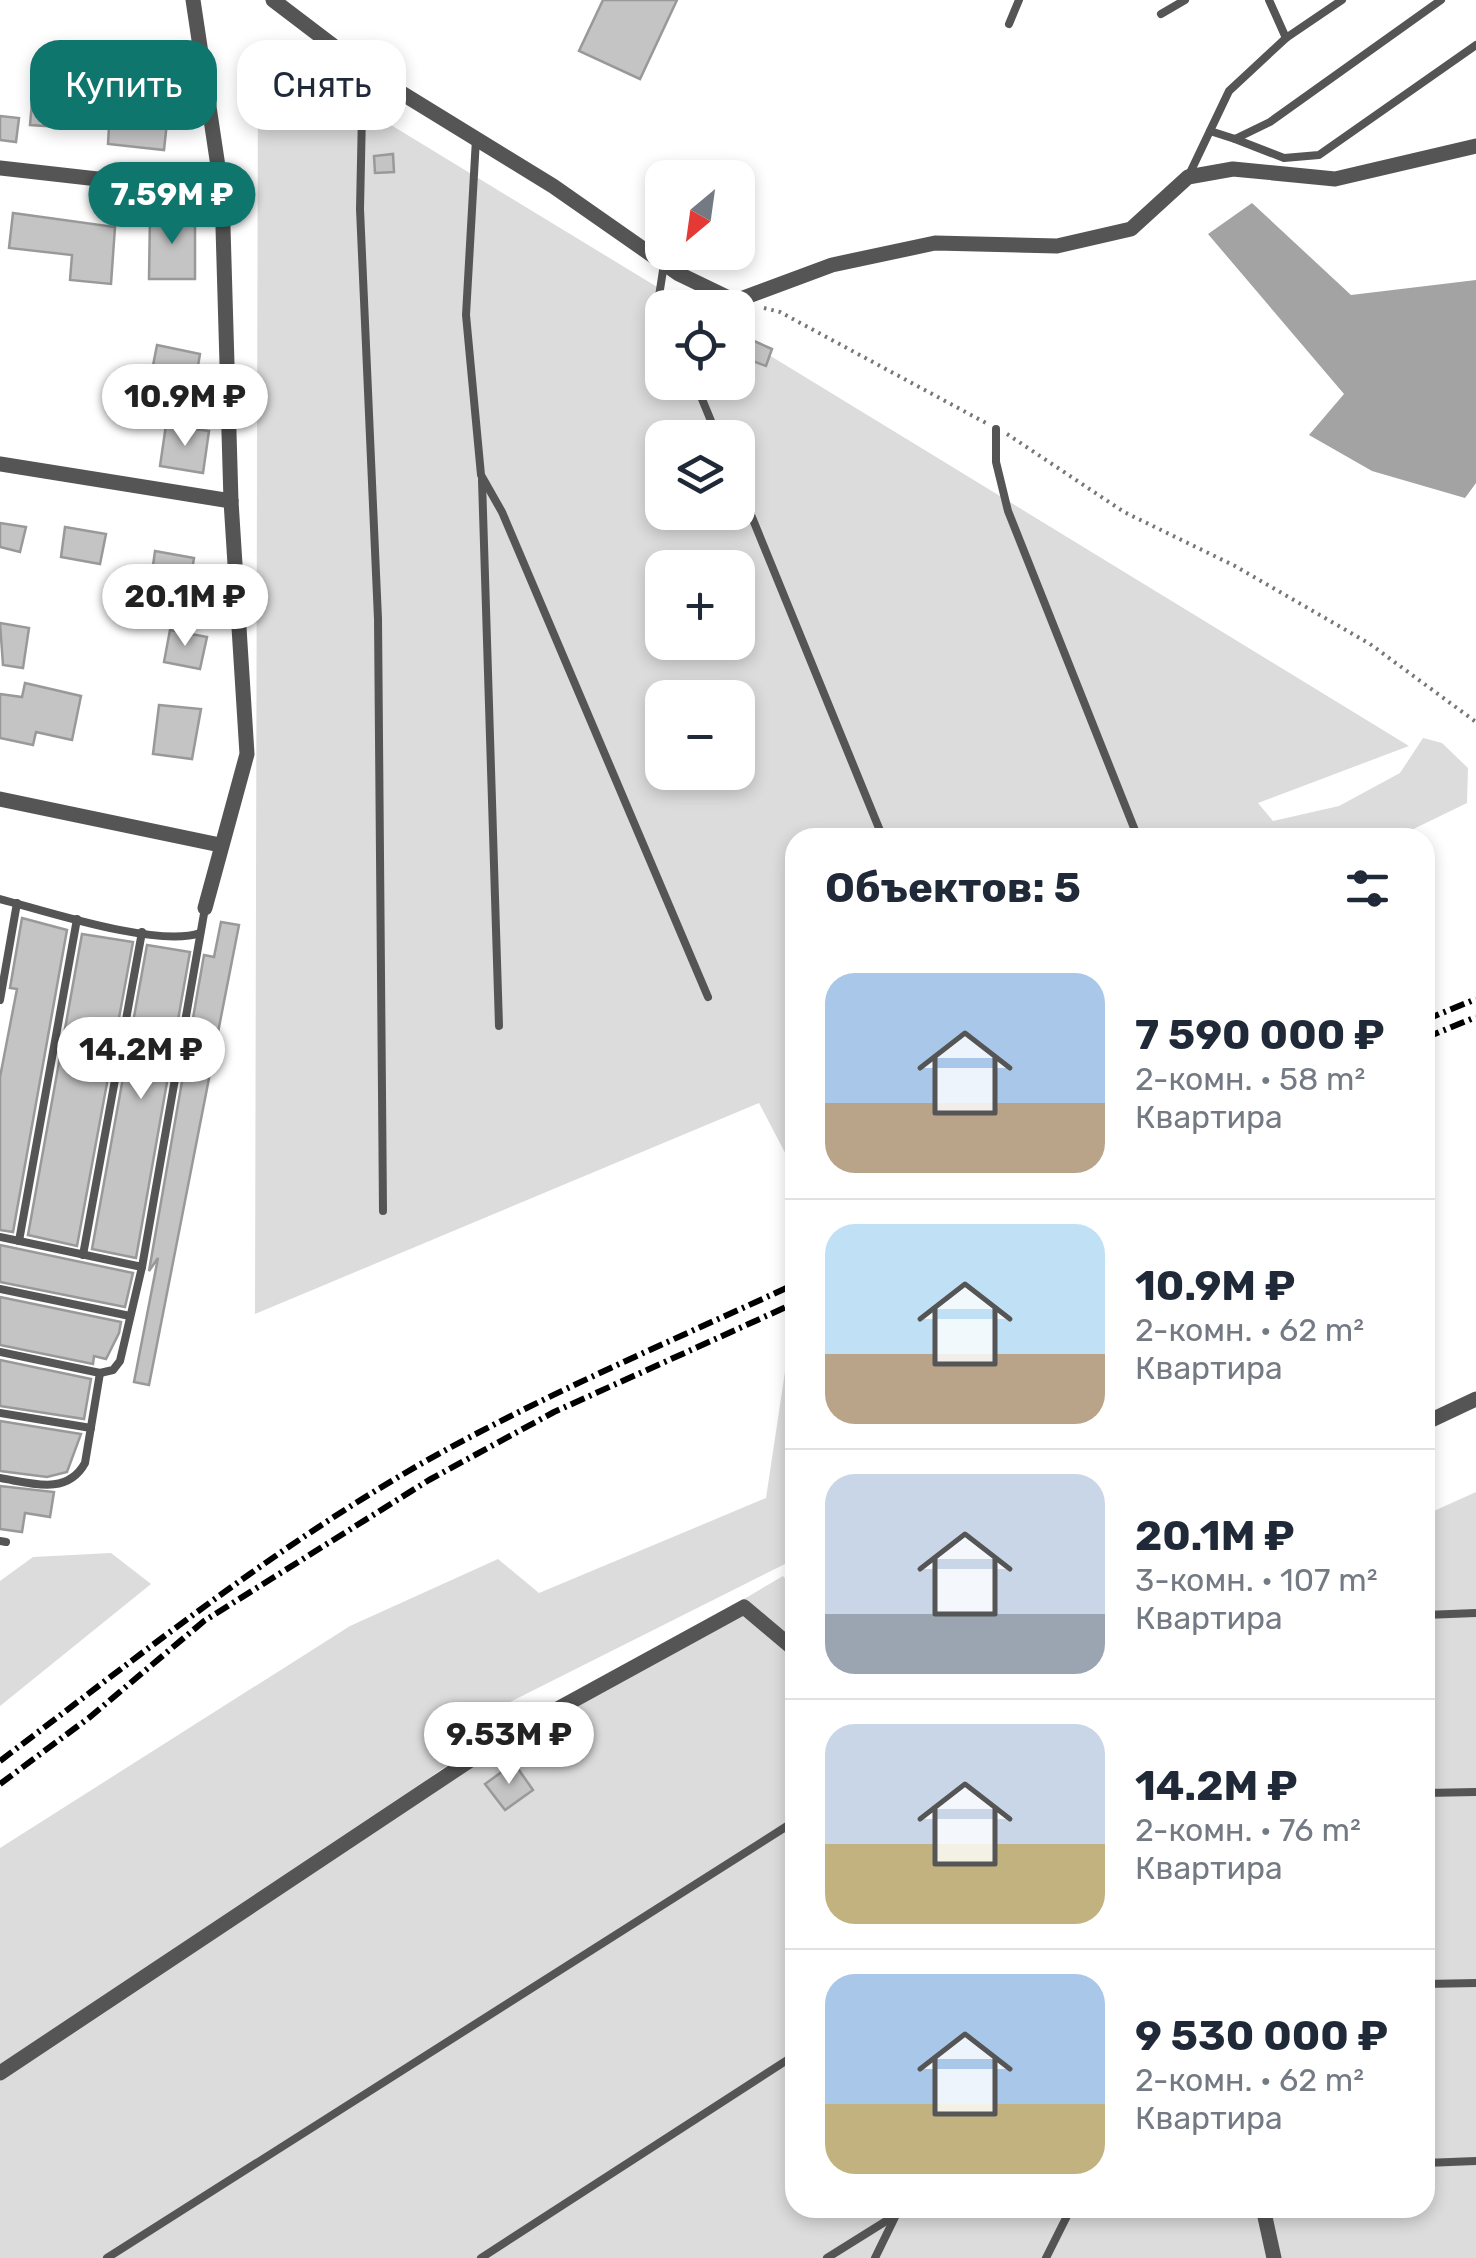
<!DOCTYPE html>
<html lang="ru">
<meta charset="utf-8">
<style>
body{margin:0;font-family:Rubik,sans-serif;background:#f6f6f7;color:#1f2937;height:100vh;display:flex;flex-direction:column;font-size:38px;white-space:nowrap}
*{box-sizing:border-box;margin:0}
p{font-size:32px;color:#747a83}
.icon{flex:none;width:55px;height:55px;fill:none;stroke:currentColor;stroke-width:2;stroke-linecap:round;stroke-linejoin:round}
.map{position:relative;flex:1;overflow:hidden}
.sheet{position:absolute;left:785px;top:828px;width:650px;height:1390px;display:flex;flex-direction:column;background:#fff;border-radius:30px;box-shadow:0 5px 15px #0003}
.sheet>*{flex:none}
.top-card{position:absolute;left:30px;top:40px;width:605px;height:90px;display:flex;gap:20px}
.needle{width:65px;rotate:209deg}
.buttons{position:absolute;left:645px;top:160px;display:grid;gap:20px}
.buttons a{display:grid;place-items:center;width:110px;height:110px;border-radius:20px;background:#fff;box-shadow:0 5px 15px #0003;font-size:50px}
.price{position:absolute;translate:-50% -85px;padding:0 22px;border-radius:35px;background:#fff;color:#222;font-size:32px;line-height:65px;filter:drop-shadow(0 2px 5px #0008)}
.price::after{content:'';position:absolute;left:50%;top:60px;width:30px;height:22px;margin-left:-15px;background:inherit;clip-path:polygon(0 0,100% 0,50% 100%)}
.price.on{background:#0f766e;color:#fff}
ul{padding:0;list-style:none}
li{display:flex;align-items:center;gap:30px;height:250px;padding:0 40px}
li+li{border-top:2px solid #e0e1e3}
li span{display:grid;place-items:center;flex:none;width:280px;height:200px;border-radius:30px;color:#555}
li>.icon{margin-inline-start:auto}
span .icon{width:120px;height:120px;fill:#fffc;stroke-width:1}
li b{font-size:42px}
h2{display:flex;justify-content:space-between;align-items:center;height:120px;padding:0 40px;font-size:42px}
.tag{padding:0 35px;border-radius:30px;background:#fff;box-shadow:0 5px 15px #0003;font-size:35px;line-height:90px}
.tag.on{background:#0f766e;color:#fff}
.map>svg:first-child{display:block}
.green{fill:#dcdcdc;fill-rule:evenodd}
.water{fill:#a3a3a3}
.building{fill:#c4c4c4;stroke:#999;stroke-width:2.5}
.lines{fill:none;stroke-linecap:round;stroke-linejoin:round}
.path{stroke:#777;stroke-width:4;stroke-dasharray:2.5 5;stroke-linecap:butt}
.lane{stroke:#555;stroke-width:8}
.street{stroke:#555;stroke-width:15}
.rail{stroke:#000;stroke-width:6;stroke-dasharray:15 5 2.5 5;stroke-linecap:butt}
</style>
<div class="map">
<svg width="1476" height="2258" viewBox="0 0 1476 2258">
<rect width="100%" height="100%" fill="#fff"/>
<!-- green -->
<g class="green">
<path d="M258,44L690,307L662,308V382H738V336L1409,746L1258,803L1273,821L1339,806L1400,773L1423,738L1442,743L1468,768L1467,803L1397,837L1181,834L1185,837L795,838V1237L785,1241L793,1168L759,1103L255,1314ZM662,438H738V512H662ZM662,568H738V642H662ZM662,698H738V772H662Z"/>
<path d="M786,1365L795,1366V1559L506,1704L477,1743L389,1808L783,1576L795,1592V2208H1425V1515L1476,1492V2258H0V1848L350,1626L498,1559L539,1593L766,1498Z"/>
<path d="M111,1553L151,1584L0,1706V1581L33,1557Z"/>
</g>
<!-- water -->
<path class="water" d="M1252,203L1351,295L1476,280V483L1465,498L1372,471L1309,435L1344,394L1208,234Z"/>
<!-- building -->
<g class="building">
<path d="M603,0H677L640,79L579,51Z"/>
<path d="M34,80L64,83L60,127L30,125Z"/>
<path d="M110,109L168,113L164,150L108,144Z"/>
<path d="M0,116L19,118L16,142L0,140Z"/>
<path d="M393,154L394,172L375,173L374,156Z"/>
<path d="M13,213L115,227L111,284L70,280L72,255L9,248Z"/>
<path d="M150,215L195,216V279H149Z"/>
<path d="M754,341L772,349L766,366L747,359Z"/>
<path d="M157,345L200,354L193,395L149,386Z"/>
<path d="M166,425L209,431L203,473L160,466Z"/>
<path d="M0,523L26,527L20,552L0,547Z"/>
<path d="M65,527L106,534L100,564L61,557Z"/>
<path d="M155,551L194,558L190,581L152,573Z"/>
<path d="M0,623L29,628L23,668L3,665Z"/>
<path d="M170,630L207,637L200,669L164,662Z"/>
<path d="M25,683L81,696L72,740L36,732L33,745L0,738V694L22,697Z"/>
<path d="M159,705L201,709L192,759L153,754Z"/>
<path d="M22,918L67,930L13,1232L0,1230V1077L17,989L10,988Z"/>
<path d="M221,922L239,925L149,1385L134,1382L158,1258L149,1271L204,955L214,957Z"/>
<path d="M82,934L133,942L77,1246L28,1235Z"/>
<path d="M147,945L190,952L136,1258L92,1249Z"/>
<path d="M0,1245L133,1273L125,1307L0,1282Z"/>
<path d="M0,1297L121,1322L119,1333L106,1359L94,1356L93,1364L0,1345Z"/>
<path d="M0,1360L91,1379L84,1419L0,1406Z"/>
<path d="M0,1421L81,1434L67,1472L47,1477L0,1471Z"/>
<path d="M0,1486L54,1492L50,1517L25,1513L22,1532L0,1529Z"/>
<path d="M514,1763L533,1790L505,1810L485,1784Z"/>
</g>
<g class="lines">
<!-- path -->
<g class="path">
<path d="M764,308L780,312L986,423"/>
<path d="M1007,434L1124,512L1235,566L1370,644L1476,722"/>
</g>
<!-- lane -->
<g class="lane">
<path d="M1269,0L1286,38"/>
<path d="M1161,14L1185,0"/>
<path d="M1009,24L1019,0"/>
<path d="M369,73L362,113L360,209L378,619L383,1211"/>
<path d="M1210,131L1235,139L1270,122L1441,0"/>
<path d="M476,139L466,315L481,475L502,512L708,997"/>
<path d="M1235,139L1284,158L1319,155L1476,45"/>
<path d="M1188,177L1229,91L1286,38L1342,0"/>
<path d="M664,308L659,296L664,264"/>
<path d="M695,382L718,438"/>
<path d="M996,429V462L1008,511L1138,838"/>
<path d="M482,480L499,1026"/>
<path d="M738,483L883,838"/>
<path d="M0,899C46,911 158,948 200,933"/>
<path d="M0,1000L17,903"/>
<path d="M0,1237L142,1267L205,908"/>
<path d="M19,1241L77,919"/>
<path d="M83,1255L142,932"/>
<path d="M0,1289L130,1316"/>
<path d="M0,1352L100,1373L113,1370L120,1361L142,1267"/>
<path d="M0,1413L91,1428"/>
<path d="M0,1478C31,1483 67,1496 85,1463L100,1373"/>
<path d="M0,1541L6,1542"/>
<path d="M1425,1615L1476,1613"/>
<path d="M1425,1793L1476,1792"/>
<path d="M1425,1984L1476,1983"/>
<path d="M1425,2163L1476,2161"/>
<path d="M107,2258L795,1821"/>
<path d="M481,2258L795,2055"/>
<path d="M827,2258L907,2208"/>
<path d="M875,2258L895,2217"/>
<path d="M1046,2258L1071,2208"/>
</g>
<!-- street -->
<g class="street">
<path d="M193,0L222,193L231,501L247,754L205,908"/>
<path d="M273,0L369,73L553,186L679,274L735,301L832,265L935,243L1057,246L1131,229L1188,177L1233,169L1335,179L1476,146"/>
<path d="M0,168L222,193"/>
<path d="M0,464L231,501"/>
<path d="M0,799L220,845"/>
<path d="M1425,1423L1476,1399"/>
<path d="M0,2073L499,1741L744,1607L795,1650"/>
<path d="M1263,2208L1274,2258"/>
</g>
<!-- rail -->
<g class="rail">
<path d="M1425,1020L1476,999"/>
<path d="M1425,1038L1476,1017"/>
<path d="M0,1761C139,1656 274,1547 426,1461C545,1394 672,1341 795,1284"/>
<path d="M0,1784L90,1717L204,1621L429,1480L554,1412L795,1303"/>
</g>
</g>
</svg>
<div class="buttons">
<a><svg class="needle" viewBox="-14 -14 28 28"><path d="M0-13l5 13h-10z" fill="#e53935"/><path d="M0 13l5-13h-10z" fill="#747a83"/></svg></a>
<a><svg class="icon" aria-label="locate" viewBox="0 0 24 24"><circle cx="12" cy="12" r="6"/><path d="M12 2v4M12 18v4M2 12h4M18 12h4"/></svg></a>
<a><svg class="icon" aria-label="layers" viewBox="0 0 24 24"><path d="M12 4l9 5-9 5-9-5zM3 14l9 5 9-5"/></svg></a>
<a>+</a>
<a>−</a>
</div>
<b class="price on" style="left:172px;top:247px">7.59M ₽</b>
<b class="price" style="left:185px;top:449px">10.9M ₽</b>
<b class="price" style="left:185px;top:649px">20.1M ₽</b>
<b class="price" style="left:141px;top:1102px">14.2M ₽</b>
<b class="price" style="left:509px;top:1787px">9.53M ₽</b>
<div class="top-card">
<a class="tag on">Купить</a>
<a class="tag">Снять</a>
</div>
<section class="sheet">
<h2>Объектов: 5<svg class="icon" aria-label="filters" viewBox="0 0 24 24"><path d="M4 7h16M4 17h16"/><circle cx="9" cy="7" r="2"/><circle cx="15" cy="17" r="2"/></svg></h2>
<ul>
<li><span style="background:linear-gradient(#a9c7e8 65%,#b9a48a 0)"><svg class="icon" aria-label="home" viewBox="0 0 24 24"><path d="M3 11l9-7 9 7M6 9v11h12V9"/></svg></span><div><b>7 590 000 ₽</b><p>2-комн. · 58 m²</p><p>Квартира</p></div></li>
<li><span style="background:linear-gradient(#bfe0f5 65%,#b9a48a 0)"><svg class="icon" aria-label="home" viewBox="0 0 24 24"><path d="M3 11l9-7 9 7M6 9v11h12V9"/></svg></span><div><b>10.9M ₽</b><p>2-комн. · 62 m²</p><p>Квартира</p></div></li>
<li><span style="background:linear-gradient(#c9d6e8 70%,#9aa5b1 0)"><svg class="icon" aria-label="home" viewBox="0 0 24 24"><path d="M3 11l9-7 9 7M6 9v11h12V9"/></svg></span><div><b>20.1M ₽</b><p>3-комн. · 107 m²</p><p>Квартира</p></div></li>
<li><span style="background:linear-gradient(#c9d6e8 60%,#c2b280 0)"><svg class="icon" aria-label="home" viewBox="0 0 24 24"><path d="M3 11l9-7 9 7M6 9v11h12V9"/></svg></span><div><b>14.2M ₽</b><p>2-комн. · 76 m²</p><p>Квартира</p></div></li>
<li><span style="background:linear-gradient(#a9c7e8 65%,#c2b280 0)"><svg class="icon" aria-label="home" viewBox="0 0 24 24"><path d="M3 11l9-7 9 7M6 9v11h12V9"/></svg></span><div><b>9 530 000 ₽</b><p>2-комн. · 62 m²</p><p>Квартира</p></div></li>
</ul>
</section>
</div>
